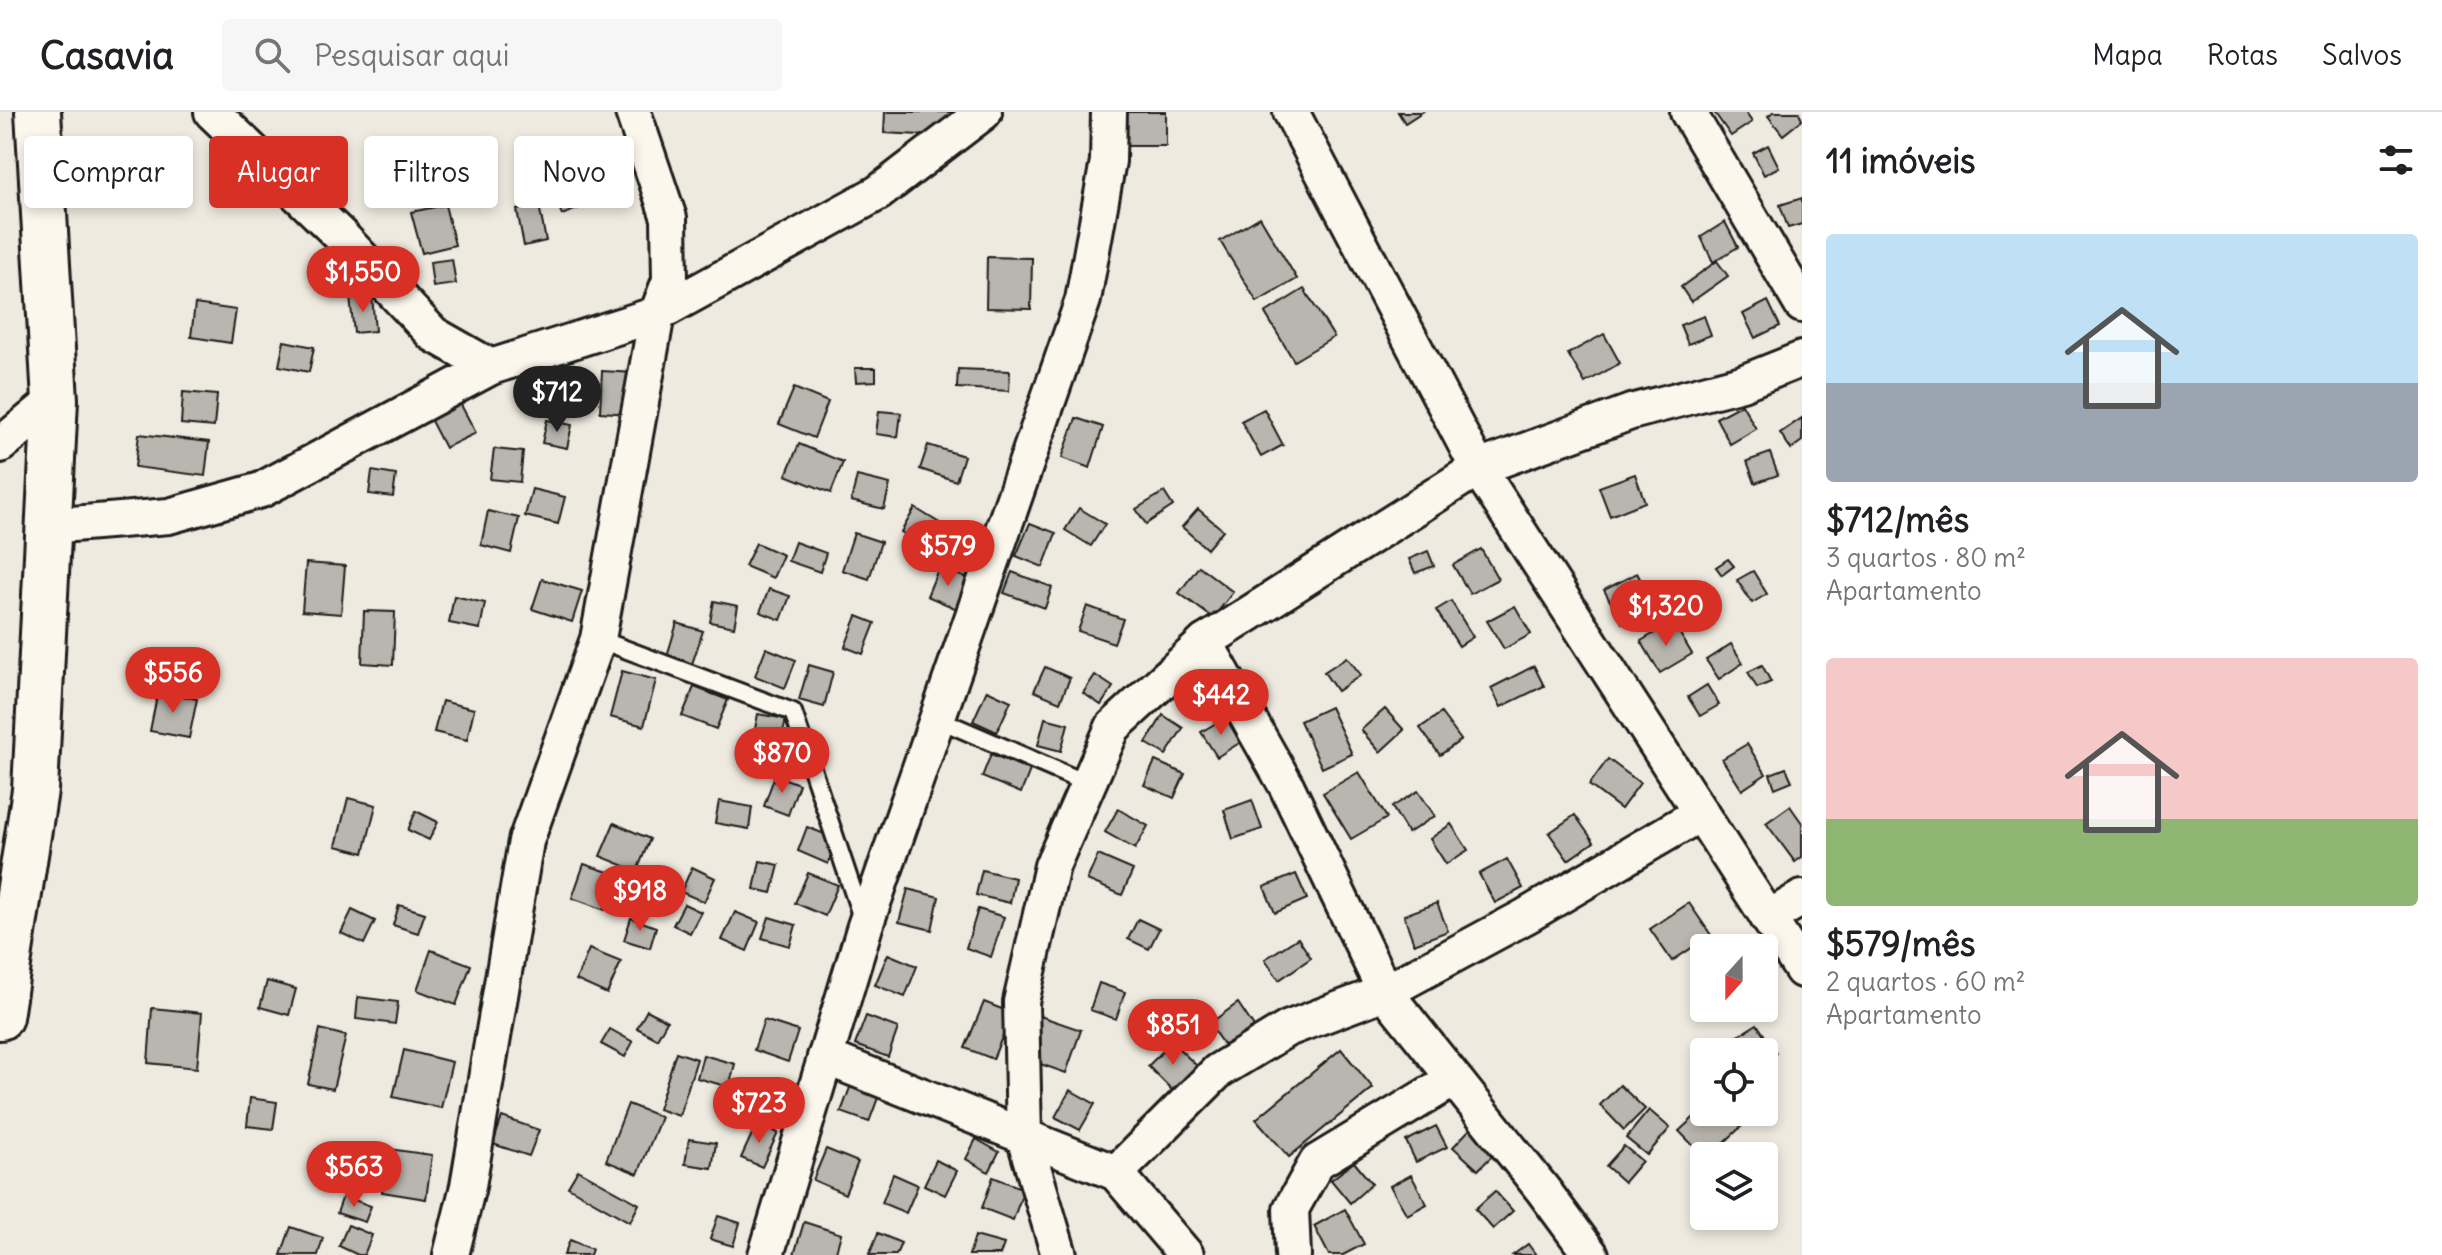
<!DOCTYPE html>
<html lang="pt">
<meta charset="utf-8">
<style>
body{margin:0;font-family:Delius,sans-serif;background:#f6f6f6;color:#202124;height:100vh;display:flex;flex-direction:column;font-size:30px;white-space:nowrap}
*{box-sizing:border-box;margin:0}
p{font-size:26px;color:#757577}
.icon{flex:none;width:44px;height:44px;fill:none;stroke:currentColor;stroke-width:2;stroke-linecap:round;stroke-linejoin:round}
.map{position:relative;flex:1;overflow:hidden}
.details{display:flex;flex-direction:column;background:#fff;width:640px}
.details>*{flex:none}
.guide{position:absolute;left:24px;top:24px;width:760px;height:72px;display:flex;gap:16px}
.needle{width:52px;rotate:201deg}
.tools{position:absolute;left:1690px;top:822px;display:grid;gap:16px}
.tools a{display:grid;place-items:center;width:88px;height:88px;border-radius:8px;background:#fff;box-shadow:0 4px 12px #0003;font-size:40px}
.price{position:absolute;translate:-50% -68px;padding:0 18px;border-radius:28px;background:#d93025;color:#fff;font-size:26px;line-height:52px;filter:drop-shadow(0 2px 4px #0008)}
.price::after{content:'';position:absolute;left:50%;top:48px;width:24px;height:18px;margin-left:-12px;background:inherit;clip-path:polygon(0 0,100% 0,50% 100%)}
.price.selected{background:#222;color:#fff}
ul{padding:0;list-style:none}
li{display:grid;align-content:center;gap:16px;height:424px;padding:0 24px}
li span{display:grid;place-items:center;height:248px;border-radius:8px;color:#555}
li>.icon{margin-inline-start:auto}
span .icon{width:144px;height:144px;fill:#fffc;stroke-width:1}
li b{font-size:34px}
h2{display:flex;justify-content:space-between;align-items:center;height:96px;padding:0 24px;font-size:34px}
.tag{padding:0 28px;border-radius:8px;background:#fff;box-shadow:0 4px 12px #0003;font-size:28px;line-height:72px}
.tag.selected{background:#d93025;color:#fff}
header{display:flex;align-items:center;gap:48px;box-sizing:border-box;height:112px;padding:0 40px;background:#fff;border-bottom:2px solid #e0e0e0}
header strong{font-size:38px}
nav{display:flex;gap:44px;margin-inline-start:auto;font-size:28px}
.search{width:560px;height:72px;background:#f6f6f6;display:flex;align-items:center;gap:20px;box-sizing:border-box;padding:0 28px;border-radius:8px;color:#757577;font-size:30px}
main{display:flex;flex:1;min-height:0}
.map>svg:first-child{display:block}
.building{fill:#b9b6af;stroke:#1c1c1c;stroke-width:2}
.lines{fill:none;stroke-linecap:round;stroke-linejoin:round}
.service-casing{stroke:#1c1c1c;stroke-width:22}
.minor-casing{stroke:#1c1c1c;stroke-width:40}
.secondary-casing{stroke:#1c1c1c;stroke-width:50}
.service{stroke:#fbf7ec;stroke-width:16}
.minor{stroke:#fbf7ec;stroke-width:34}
.secondary{stroke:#fbf7ec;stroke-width:44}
</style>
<header>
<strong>Casavia</strong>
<div class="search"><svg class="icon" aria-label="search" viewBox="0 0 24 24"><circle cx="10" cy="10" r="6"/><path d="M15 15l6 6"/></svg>Pesquisar aqui</div>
<nav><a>Mapa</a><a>Rotas</a><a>Salvos</a></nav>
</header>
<main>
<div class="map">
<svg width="1802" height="1143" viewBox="0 0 1802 1143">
<rect width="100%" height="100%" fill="#eeeadf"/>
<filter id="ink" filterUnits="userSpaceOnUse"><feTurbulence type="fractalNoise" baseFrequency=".0125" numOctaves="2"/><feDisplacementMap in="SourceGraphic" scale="16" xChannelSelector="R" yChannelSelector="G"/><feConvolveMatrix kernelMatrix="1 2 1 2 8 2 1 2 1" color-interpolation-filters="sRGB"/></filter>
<g filter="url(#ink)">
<!-- building -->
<g class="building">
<path d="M885,0H957L956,25L884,21Z"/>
<rect x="1125" y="0" width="41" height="34"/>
<path d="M1398,0H1422L1405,11Z"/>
<path d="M1714,0H1745L1752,10L1731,24Z"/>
<path d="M1773,0H1799L1802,8L1783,23L1768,4Z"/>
<path d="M1768,33L1779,55L1764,63L1753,41Z"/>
<path d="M588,61L598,89L562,103L551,75Z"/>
<path d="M1802,86V112L1788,116L1780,93Z"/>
<path d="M445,93L455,133L422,141L411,100Z"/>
<path d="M539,93L546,129L524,134L517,98Z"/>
<path d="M1260,105L1297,167L1257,190L1220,129Z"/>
<path d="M1725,110L1738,135L1713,150L1701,125Z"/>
<path d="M987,145L1032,146L1031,197L986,196Z"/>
<path d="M452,147L456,172L433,175L430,150Z"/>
<path d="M1717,149L1728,164L1691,190L1681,175Z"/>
<path d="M1304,177L1334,225L1294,249L1265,201Z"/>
<path d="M372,183L375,219L354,221L350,185Z"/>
<path d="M1768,189L1780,214L1755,226L1743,202Z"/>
<path d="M195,192L236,198L231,231L191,225Z"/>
<path d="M1704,204L1711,223L1688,232L1680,213Z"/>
<path d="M1604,222L1620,251L1585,271L1568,242Z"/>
<path d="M284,229L314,235L309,260L279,254Z"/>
<path d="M855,256H876V269L856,270Z"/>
<path d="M958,257L1010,259L1009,279L957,276Z"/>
<path d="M602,259L634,261L631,302L600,300Z"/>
<path d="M794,276L828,290L814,326L779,312Z"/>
<path d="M183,280L217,283L214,315L181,312Z"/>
<path d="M460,291L476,321L445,336L429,305Z"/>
<path d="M1742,292L1756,317L1730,332L1716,306Z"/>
<path d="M1264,297L1283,333L1261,345L1241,309Z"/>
<path d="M879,299L901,301L898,325L876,322Z"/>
<path d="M1076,306L1103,315L1090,356L1062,346Z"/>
<path d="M1802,306V329L1791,337L1780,321Z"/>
<path d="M547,308L572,313L567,336L542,331Z"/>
<path d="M139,322L209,330L205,364L135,355Z"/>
<path d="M799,332L843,350L831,381L786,363Z"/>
<path d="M928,333L964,344L956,369L920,357Z"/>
<path d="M494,337L523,340L520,370L490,367Z"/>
<path d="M1770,341L1778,363L1755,371L1747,349Z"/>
<path d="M372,359L396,363L393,385L369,382Z"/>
<path d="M1635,362L1645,390L1610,404L1599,375Z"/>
<path d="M857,364L890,372L884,397L851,389Z"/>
<path d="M532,377L565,385L558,412L525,404Z"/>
<path d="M1164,380L1173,394L1146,412L1136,397Z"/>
<path d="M915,396L946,415L931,439L901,420Z"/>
<path d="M1079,396L1105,412L1091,434L1065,418Z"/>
<path d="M1198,397L1223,418L1207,437L1182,415Z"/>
<path d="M488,399L519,406L511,441L481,433Z"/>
<path d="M1030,411L1056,421L1043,455L1016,444Z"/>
<path d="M854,421L881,430L869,467L842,458Z"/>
<path d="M795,430L826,441L820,460L788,449Z"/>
<path d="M756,431L783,443L773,466L745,454Z"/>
<path d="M1481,437L1498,467L1470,482L1453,453Z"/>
<path d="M1428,439L1434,454L1415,461L1409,447Z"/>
<path d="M1728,447L1734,454L1722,463L1716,455Z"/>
<path d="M306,451L345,454L341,502L302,499Z"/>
<path d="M1199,454L1233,480L1213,506L1179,481Z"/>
<path d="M939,455L969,467L957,497L927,484Z"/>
<path d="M1753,459L1767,482L1752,491L1737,468Z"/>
<path d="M1012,460L1052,475L1045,496L1004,481Z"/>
<path d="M1637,461L1655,494L1622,511L1604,478Z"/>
<path d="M542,467L582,479L572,510L532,497Z"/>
<path d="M1705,469L1716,495L1689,506L1678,480Z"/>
<path d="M769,477L790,484L781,508L760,500Z"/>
<path d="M454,484L485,491L480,517L449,511Z"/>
<path d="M714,489L738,494L734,515L710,510Z"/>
<path d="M1451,489L1473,525L1459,534L1436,498Z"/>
<path d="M1087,494L1123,507L1114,531L1078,519Z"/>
<path d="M1515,494L1531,522L1504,537L1487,509Z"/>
<path d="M364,499L395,500L393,553L362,551Z"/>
<path d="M857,504L875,511L863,542L845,535Z"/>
<path d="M1673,510L1692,542L1660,561L1641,529Z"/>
<path d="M677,511L703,519L692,552L667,544Z"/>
<path d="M1731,532L1743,551L1719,567L1706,548Z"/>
<path d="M766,536L796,548L785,576L755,564Z"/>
<path d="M1347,545L1361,563L1337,579L1324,560Z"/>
<path d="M809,553L833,560L824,595L799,588Z"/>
<path d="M1762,553L1771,570L1757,576L1748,560Z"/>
<path d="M1534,554L1544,574L1501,595L1491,576Z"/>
<path d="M1045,555L1070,566L1060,590L1034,579Z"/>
<path d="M622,559L656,568L644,614L610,605Z"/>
<path d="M1095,563L1113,575L1101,593L1083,581Z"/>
<path d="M1707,573L1719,593L1700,604L1688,585Z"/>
<path d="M694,575L728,588L716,617L682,604Z"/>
<path d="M987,578L1011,589L997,620L973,609Z"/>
<path d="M158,579L197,587L189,626L150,619Z"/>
<path d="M442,589L474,597L467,628L434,620Z"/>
<path d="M1330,595L1352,642L1322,656L1300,609Z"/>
<path d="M1385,597L1404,618L1380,640L1361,618Z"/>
<path d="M1441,601L1461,628L1440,643L1420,616Z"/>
<path d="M758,602L786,607L779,638L752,632Z"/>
<path d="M1163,603L1183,616L1166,643L1146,631Z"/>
<path d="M1226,605L1241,630L1217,645L1201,620Z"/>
<path d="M1045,606L1068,612L1061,639L1038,633Z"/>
<path d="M1747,632L1766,662L1742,678L1722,647Z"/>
<path d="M991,642L1030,658L1021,681L982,665Z"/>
<path d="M1608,647L1640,671L1621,697L1589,673Z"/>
<path d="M1155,649L1185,662L1174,686L1144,673Z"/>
<path d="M1786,656L1792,669L1775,676L1770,662Z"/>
<path d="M1359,660L1387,706L1351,727L1323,681Z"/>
<path d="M775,663L799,672L788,703L764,694Z"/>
<path d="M1418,679L1435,704L1408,721L1392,695Z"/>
<path d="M348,686L376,693L364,741L336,734Z"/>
<path d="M1252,688L1262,717L1233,727L1224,698Z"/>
<path d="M719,689L752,695L749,717L715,711Z"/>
<path d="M1790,694L1802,711V745L1795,750L1766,711Z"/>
<path d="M1118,697L1148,714L1135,737L1105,720Z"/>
<path d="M416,699L438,710L429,728L408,718Z"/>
<path d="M1575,703L1594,730L1568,748L1549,721Z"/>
<path d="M614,711L650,727L637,759L600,744Z"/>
<path d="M1451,712L1468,738L1446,752L1430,727Z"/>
<path d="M807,715L837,727L828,752L798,739Z"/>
<path d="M1098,743L1133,758L1122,783L1087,768Z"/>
<path d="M1507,747L1523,776L1495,791L1479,762Z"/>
<path d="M760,749L779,753L772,781L754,777Z"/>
<path d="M584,752L617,763L605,798L572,786Z"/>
<path d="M692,755L715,766L704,790L681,780Z"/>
<path d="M982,758L1015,766L1010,791L976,783Z"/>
<path d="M808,761L838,773L825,804L795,791Z"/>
<path d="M1296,762L1307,787L1275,801L1264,775Z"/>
<path d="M908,777L939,785L932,818L899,810Z"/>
<path d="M1437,791L1448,819L1414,832L1404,803Z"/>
<path d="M1689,791L1711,823L1672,849L1650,817Z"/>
<path d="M684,792L701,800L690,821L673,813Z"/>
<path d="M399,793L425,801L418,821L393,813Z"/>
<path d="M978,797L1004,805L991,845L966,836Z"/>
<path d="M352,798L375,809L364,832L341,821Z"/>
<path d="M735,800L759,810L747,839L722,828Z"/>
<path d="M769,805L796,813L790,834L762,826Z"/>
<path d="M631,806L656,815L650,836L624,828Z"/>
<path d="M1138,807L1159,817L1149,837L1128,827Z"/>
<path d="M1298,826L1311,846L1279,868L1265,847Z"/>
<path d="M589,837L621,850L607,882L576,868Z"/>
<path d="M431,838L471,853L456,893L417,878Z"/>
<path d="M888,842L917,854L905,885L875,873Z"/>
<path d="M267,869L296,877L289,903L260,895Z"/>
<path d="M1099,871L1125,880L1116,907L1090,898Z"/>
<path d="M358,885L398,890L395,912L356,907Z"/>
<path d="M984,890L1012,901L993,947L965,936Z"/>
<path d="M1238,891L1258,921L1230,942L1209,912Z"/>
<path d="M152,896L202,901L197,956L148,951Z"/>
<path d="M647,898L667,909L657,927L637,916Z"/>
<path d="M1037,903L1081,918L1066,961L1023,946Z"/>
<path d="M866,904L898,916L888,945L855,933Z"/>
<path d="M764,908L798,919L788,950L754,938Z"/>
<path d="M1757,912L1776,941L1764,948V940H1723L1720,935Z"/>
<path d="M320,917L346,924L333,977L308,972Z"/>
<path d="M610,917L633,930L625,945L601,932Z"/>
<path d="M1172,930L1198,955L1173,979L1148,954Z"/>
<path d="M1341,937L1373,976L1289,1045L1256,1007Z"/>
<path d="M404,938L452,950L441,996L393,985Z"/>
<path d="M676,940L697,947L679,1004L658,997Z"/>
<path d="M703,943L735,952L729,975L697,966Z"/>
<path d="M851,973L879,983L869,1010L841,1000Z"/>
<path d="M1620,973L1645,997L1624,1018L1600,993Z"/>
<path d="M1070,978L1095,992L1080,1018L1055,1005Z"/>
<path d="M250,986L277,990L273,1017L247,1014Z"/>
<path d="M628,992L661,1005L638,1062L606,1049Z"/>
<path d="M1704,996V1000H1732L1744,1012L1710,1044L1704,1045L1679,1019Z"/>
<path d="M1649,998L1670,1016L1647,1043L1626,1026Z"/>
<path d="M502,1005L539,1018L529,1044L493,1032Z"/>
<path d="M757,1011L778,1021L762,1055L741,1046Z"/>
<path d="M1436,1014L1447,1035L1416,1050L1406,1029Z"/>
<path d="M1471,1016L1496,1040L1478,1058L1453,1035Z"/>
<path d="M689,1027L716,1031L712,1056L685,1052Z"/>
<path d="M976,1027L999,1040L989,1060L966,1047Z"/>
<path d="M1624,1034L1642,1049L1624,1070L1606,1054Z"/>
<path d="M389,1037L432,1043L426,1087L382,1080Z"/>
<path d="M826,1037L858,1050L845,1082L813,1068Z"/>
<path d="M936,1048L957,1059L945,1083L924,1073Z"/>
<path d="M1354,1050L1372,1072L1350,1091L1331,1068Z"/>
<path d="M578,1058L639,1092L630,1110L568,1075Z"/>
<path d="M893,1062L918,1073L906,1101L882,1091Z"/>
<path d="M1411,1063L1427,1092L1407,1103L1390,1074Z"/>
<path d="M993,1065L1024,1077L1013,1108L982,1096Z"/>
<path d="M1495,1079L1513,1099L1493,1117L1475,1097Z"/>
<path d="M343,1084L371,1094L365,1110L337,1101Z"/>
<path d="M1345,1097L1364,1132L1343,1143H1329L1314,1114Z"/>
<path d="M718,1104L740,1111L733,1134L710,1127Z"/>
<path d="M804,1110L841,1122L835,1143H794Z"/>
<path d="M348,1113L372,1123L364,1143H358L339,1134Z"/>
<path d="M291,1115L323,1126L318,1143H281Z"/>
<path d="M878,1121L901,1131L896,1143H869Z"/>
<path d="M975,1124L1004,1132L1000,1143H969Z"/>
<path d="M570,1128L592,1137L590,1143H564Z"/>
<path d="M1528,1132L1536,1143H1513Z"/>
</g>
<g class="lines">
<defs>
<g id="service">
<path d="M598,527L793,600L863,809"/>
<path d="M938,607L1088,672"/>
</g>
<g id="minor">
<path d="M212,0L341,124L433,222L491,255"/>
<path d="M1291,0L1478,356L1802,858"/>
<path d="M1688,0L1802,193"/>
<path d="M0,333L55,288"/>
<path d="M48,414L169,404L261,378L491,255L657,202L878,81L984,0"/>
<path d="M1205,530L1286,673L1385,880L1543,1078L1591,1143"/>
<path d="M1768,806L1802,786"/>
<path d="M825,945L1116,1061L1186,1143"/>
<path d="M1116,1061L1218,959L1287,917L1385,880L1526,804L1701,701"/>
<path d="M451,1143L468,1074L526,729L598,527L657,202L670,168L669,106L633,0"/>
<path d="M766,1143L865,814L1083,188L1108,49L1109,0"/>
<path d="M1059,1143L1024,1025L1021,890L1052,754L1113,615L1205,530L1478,356L1631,300L1742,271L1802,247"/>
<path d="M1293,1143L1291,1097L1317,1050L1454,967"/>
</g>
<path id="secondary" d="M0,905L35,678L55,288L38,0"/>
</defs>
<!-- service casing -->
<use href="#service" class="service-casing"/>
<!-- minor casing -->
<use href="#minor" class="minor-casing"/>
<!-- secondary casing -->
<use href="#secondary" class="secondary-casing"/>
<!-- service -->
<use href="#service" class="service"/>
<!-- minor -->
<use href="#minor" class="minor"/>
<!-- secondary -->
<use href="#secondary" class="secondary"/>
</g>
</g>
</svg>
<div class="tools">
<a><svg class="needle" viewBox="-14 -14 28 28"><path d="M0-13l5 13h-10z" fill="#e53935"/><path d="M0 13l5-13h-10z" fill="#757577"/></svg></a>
<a><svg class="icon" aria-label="locate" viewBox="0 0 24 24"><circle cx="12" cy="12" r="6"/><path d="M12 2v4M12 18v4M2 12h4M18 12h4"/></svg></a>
<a><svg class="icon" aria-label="layers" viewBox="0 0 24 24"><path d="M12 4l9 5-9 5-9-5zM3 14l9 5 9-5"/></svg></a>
</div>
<b class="price" style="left:363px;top:202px">$1,550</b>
<b class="price selected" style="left:557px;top:322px">$712</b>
<b class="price" style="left:948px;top:476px">$579</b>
<b class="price" style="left:1666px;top:536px">$1,320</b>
<b class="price" style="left:173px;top:603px">$556</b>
<b class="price" style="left:1221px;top:625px">$442</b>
<b class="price" style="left:782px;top:683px">$870</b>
<b class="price" style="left:640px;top:821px">$918</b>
<b class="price" style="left:1173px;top:955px">$851</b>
<b class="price" style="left:759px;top:1033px">$723</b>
<b class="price" style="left:354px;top:1097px">$563</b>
<div class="guide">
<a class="tag">Comprar</a>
<a class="tag selected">Alugar</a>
<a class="tag">Filtros</a>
<a class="tag">Novo</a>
</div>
</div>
<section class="details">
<h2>11 imóveis<svg class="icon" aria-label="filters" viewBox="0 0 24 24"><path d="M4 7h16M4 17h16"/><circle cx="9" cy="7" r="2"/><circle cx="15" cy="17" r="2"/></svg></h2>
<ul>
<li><span style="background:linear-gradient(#bfe0f5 60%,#9aa5b1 0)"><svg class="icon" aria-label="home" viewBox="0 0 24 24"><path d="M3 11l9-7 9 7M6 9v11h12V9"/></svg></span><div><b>$712/mês</b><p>3 quartos · 80 m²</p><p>Apartamento</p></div></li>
<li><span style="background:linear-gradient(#f6c9c9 65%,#8fb573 0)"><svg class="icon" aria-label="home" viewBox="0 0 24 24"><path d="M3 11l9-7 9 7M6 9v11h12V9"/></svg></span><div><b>$579/mês</b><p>2 quartos · 60 m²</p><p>Apartamento</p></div></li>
</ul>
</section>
</main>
